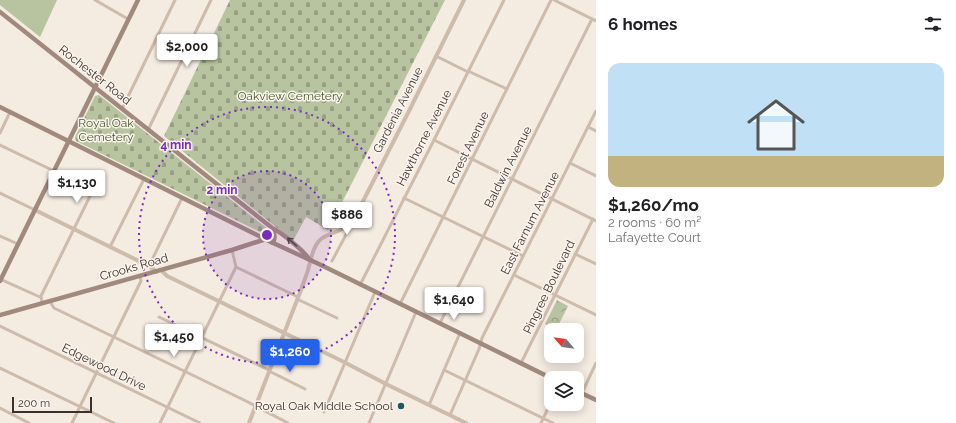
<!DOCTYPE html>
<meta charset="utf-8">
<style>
body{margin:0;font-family:Raleway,sans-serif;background:#f2f2f2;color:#202124;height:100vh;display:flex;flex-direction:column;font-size:15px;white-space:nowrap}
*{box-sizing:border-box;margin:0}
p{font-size:13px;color:#757577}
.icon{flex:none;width:22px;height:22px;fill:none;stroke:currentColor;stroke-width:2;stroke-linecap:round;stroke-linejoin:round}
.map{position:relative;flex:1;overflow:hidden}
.drawer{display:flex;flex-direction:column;background:#fff;width:360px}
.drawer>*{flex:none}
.needle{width:26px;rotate:298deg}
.buttons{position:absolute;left:544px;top:323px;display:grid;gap:8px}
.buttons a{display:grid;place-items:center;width:40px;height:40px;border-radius:8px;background:#fff;box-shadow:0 2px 10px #0003;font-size:20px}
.scale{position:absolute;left:12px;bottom:10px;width:80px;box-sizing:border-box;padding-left:4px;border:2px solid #3b302b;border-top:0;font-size:11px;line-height:14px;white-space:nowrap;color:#3b302b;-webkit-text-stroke:3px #fbf5ee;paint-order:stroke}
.price{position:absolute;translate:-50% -34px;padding:0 9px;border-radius:4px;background:#fff;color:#222;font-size:13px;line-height:26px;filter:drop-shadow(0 1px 2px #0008)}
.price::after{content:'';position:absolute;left:50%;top:24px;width:12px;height:9px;margin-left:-6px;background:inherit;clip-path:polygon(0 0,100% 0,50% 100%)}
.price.current{background:#2563eb;color:#fff}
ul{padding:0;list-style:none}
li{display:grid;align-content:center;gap:8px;height:212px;padding:0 12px}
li+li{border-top:1px solid #e0e0e0}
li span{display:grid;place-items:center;height:124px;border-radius:12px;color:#555}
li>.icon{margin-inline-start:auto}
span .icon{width:72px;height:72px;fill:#fffc;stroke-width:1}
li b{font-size:17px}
h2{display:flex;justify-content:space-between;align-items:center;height:48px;padding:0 12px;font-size:17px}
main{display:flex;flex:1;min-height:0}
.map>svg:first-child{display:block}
.grass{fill:#b8c4a0}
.forest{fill:url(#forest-crowns)}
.cemetery{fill:url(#cemetery-stones)}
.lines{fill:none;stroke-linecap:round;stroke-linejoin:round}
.minor{stroke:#cdbbac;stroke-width:3}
.tertiary{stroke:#cdbbac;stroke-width:4}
.secondary{stroke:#a18a7d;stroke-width:4.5}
.oneway{stroke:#544640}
.ring{fill:none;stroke:#7b2cbf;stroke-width:2;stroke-dasharray:2 4}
.poi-dot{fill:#1f5a5e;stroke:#fbf5ee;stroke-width:1.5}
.labels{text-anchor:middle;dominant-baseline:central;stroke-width:3;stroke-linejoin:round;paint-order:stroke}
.street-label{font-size:12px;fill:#3b302b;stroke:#fbf5ee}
.park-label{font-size:12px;fill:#4a5a2e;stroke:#fbf5ee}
.poi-label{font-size:12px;fill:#3b302b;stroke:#fbf5ee;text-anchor:end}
.centre{fill:#7b2cbf;stroke:#fbf5ee;stroke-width:2}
.ring-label{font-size:12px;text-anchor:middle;font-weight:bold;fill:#7b2cbf;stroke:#fbf5ee;stroke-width:3;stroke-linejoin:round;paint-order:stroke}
</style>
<main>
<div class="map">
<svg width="596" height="423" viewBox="0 0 596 423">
<defs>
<pattern id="forest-crowns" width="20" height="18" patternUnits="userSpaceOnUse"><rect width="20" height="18" fill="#b8c4a0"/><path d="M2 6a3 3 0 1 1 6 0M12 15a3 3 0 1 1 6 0" fill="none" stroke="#97a083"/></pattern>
<pattern id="cemetery-stones" width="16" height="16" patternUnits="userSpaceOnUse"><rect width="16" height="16" fill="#b8c4a0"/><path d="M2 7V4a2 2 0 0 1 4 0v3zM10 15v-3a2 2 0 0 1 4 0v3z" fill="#97a083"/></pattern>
</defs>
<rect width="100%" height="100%" fill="#f4ebe1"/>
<!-- grass -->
<path class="grass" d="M0,0H57L40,37L0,5Z"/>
<!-- forest -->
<path class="forest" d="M557,300L568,306L556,330L545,324Z"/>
<!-- cemetery -->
<g class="cemetery">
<path d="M230,0H445L328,230L306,217L293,241L164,136Z"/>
<path d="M99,95L269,230L271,232L273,236L270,237L76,141L75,137L95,96Z"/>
</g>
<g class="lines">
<!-- minor -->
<g class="minor">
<path d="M95,0L128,19"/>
<path d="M554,0L596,21"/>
<path d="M436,56L468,72"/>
<path d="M468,71L507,89"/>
<path d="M122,109L175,0"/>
<path d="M588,127L596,131"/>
<path d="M148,130L211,0"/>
<path d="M0,133L10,112"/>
<path d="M434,140L596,221"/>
<path d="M0,145L54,171"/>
<path d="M570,163L596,176"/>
<path d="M0,193L35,210"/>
<path d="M404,198L523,256"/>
<path d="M0,236L18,244"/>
<path d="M110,247L144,179"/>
<path d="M575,254L596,264"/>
<path d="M332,261L348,231L347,227"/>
<path d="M149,266L182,198"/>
<path d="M236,267L298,297"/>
<path d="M514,275L596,315"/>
<path d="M0,279L40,297"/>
<path d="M360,285L434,140L504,0"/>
<path d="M297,299L337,318"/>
<path d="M50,301L52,305L54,308L246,401L288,423"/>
<path d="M42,303L41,296L94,188"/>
<path d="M400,304L551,0"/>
<path d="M159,317L269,370"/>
<path d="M440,323L592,19"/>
<path d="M0,326L200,423"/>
<path d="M521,363L593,219"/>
<path d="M0,368L114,423"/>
<path d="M444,370L553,423"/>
<path d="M269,371L305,389"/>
<path d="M582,393L596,363"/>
<path d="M429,405L460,333"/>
<path d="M0,408L29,423"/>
<path d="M324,412L375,292"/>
<path d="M450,415L479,349L482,338L596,111"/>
<path d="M72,423L140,283L141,281L140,276"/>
<path d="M160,423L236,267L232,250"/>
<path d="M369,423L416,312"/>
<path d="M541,423L551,402"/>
</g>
<!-- tertiary -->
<g class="tertiary">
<path d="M35,210L149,266L153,269L156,272"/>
<path d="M161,270L167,276L342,361L388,385L466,423"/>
<path d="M249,423L301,290C303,283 306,277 308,270C311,259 313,246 321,239C325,236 328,235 333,233C342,230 349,226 355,217L409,111L464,0"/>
</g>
<!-- secondary -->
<g class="secondary">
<path d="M0,12L271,227C274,233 276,236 273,243L266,239"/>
<path d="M0,107L269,241"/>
<path d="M272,228C281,232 304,251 309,259"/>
<path d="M271,242L321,265L551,378"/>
<path d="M0,281L138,0"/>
<path d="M0,315L232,250L266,239L268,240"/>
<path d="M577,391L596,400"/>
</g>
</g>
<!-- one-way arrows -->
<defs><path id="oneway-shaft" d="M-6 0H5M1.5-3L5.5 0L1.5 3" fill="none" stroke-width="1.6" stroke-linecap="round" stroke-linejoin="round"/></defs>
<use class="oneway" href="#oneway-shaft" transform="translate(292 242) rotate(-139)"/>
<!-- distance rings -->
<circle cx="267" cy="235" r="64" fill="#7b2cbf" fill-opacity=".12"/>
<g class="ring">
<circle cx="267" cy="235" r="64"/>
<circle cx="267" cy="235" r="128"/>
</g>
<!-- markers -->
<circle class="poi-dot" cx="401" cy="406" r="4"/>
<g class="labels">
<!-- street labels -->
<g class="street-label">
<text transform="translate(95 75) rotate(38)">Rochester Road</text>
<text transform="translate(398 110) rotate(-63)">Gardenia Avenue</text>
<text transform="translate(424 138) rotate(-63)">Hawthorne Avenue</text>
<text transform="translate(468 148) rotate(-64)">Forest Avenue</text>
<text transform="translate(508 167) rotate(-63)">Baldwin Avenue</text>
<text transform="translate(530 223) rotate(-63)">East Farnum Avenue</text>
<text transform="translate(134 267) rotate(-16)">Crooks Road</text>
<text transform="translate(549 287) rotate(-64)">Pingree Boulevard</text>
<text transform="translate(104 367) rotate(26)">Edgewood Drive</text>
</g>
<!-- park labels -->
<g class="park-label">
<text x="290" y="96">Oakview Cemetery</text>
<text x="106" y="123">Royal Oak<tspan x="106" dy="14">Cemetery</tspan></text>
</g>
<!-- poi labels -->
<g class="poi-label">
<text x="393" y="406">Royal Oak Middle School</text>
</g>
</g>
<circle cx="267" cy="235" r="6" class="centre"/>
<g class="ring-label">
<text x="176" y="149">4 min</text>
<text x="222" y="194">2 min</text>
</g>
</svg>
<div class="buttons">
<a><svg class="needle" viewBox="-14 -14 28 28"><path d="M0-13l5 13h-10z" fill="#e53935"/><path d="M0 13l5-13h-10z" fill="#757577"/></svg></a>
<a><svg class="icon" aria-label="layers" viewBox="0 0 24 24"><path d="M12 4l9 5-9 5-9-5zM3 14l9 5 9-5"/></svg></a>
</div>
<div class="scale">200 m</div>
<b class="price" style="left:187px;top:68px">$2,000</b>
<b class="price" style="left:77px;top:204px">$1,130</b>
<b class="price" style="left:347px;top:236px">$886</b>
<b class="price" style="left:454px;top:321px">$1,640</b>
<b class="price" style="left:174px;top:358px">$1,450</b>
<b class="price current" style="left:290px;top:373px">$1,260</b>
</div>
<section class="drawer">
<h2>6 homes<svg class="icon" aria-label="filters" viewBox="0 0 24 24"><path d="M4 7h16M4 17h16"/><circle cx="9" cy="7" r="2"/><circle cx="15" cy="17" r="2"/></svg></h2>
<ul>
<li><span style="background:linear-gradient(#bfe0f5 75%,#c2b280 0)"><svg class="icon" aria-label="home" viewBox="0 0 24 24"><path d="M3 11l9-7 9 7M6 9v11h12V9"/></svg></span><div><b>$1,260/mo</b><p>2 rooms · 60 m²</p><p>Lafayette Court</p></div></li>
</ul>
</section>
</main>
